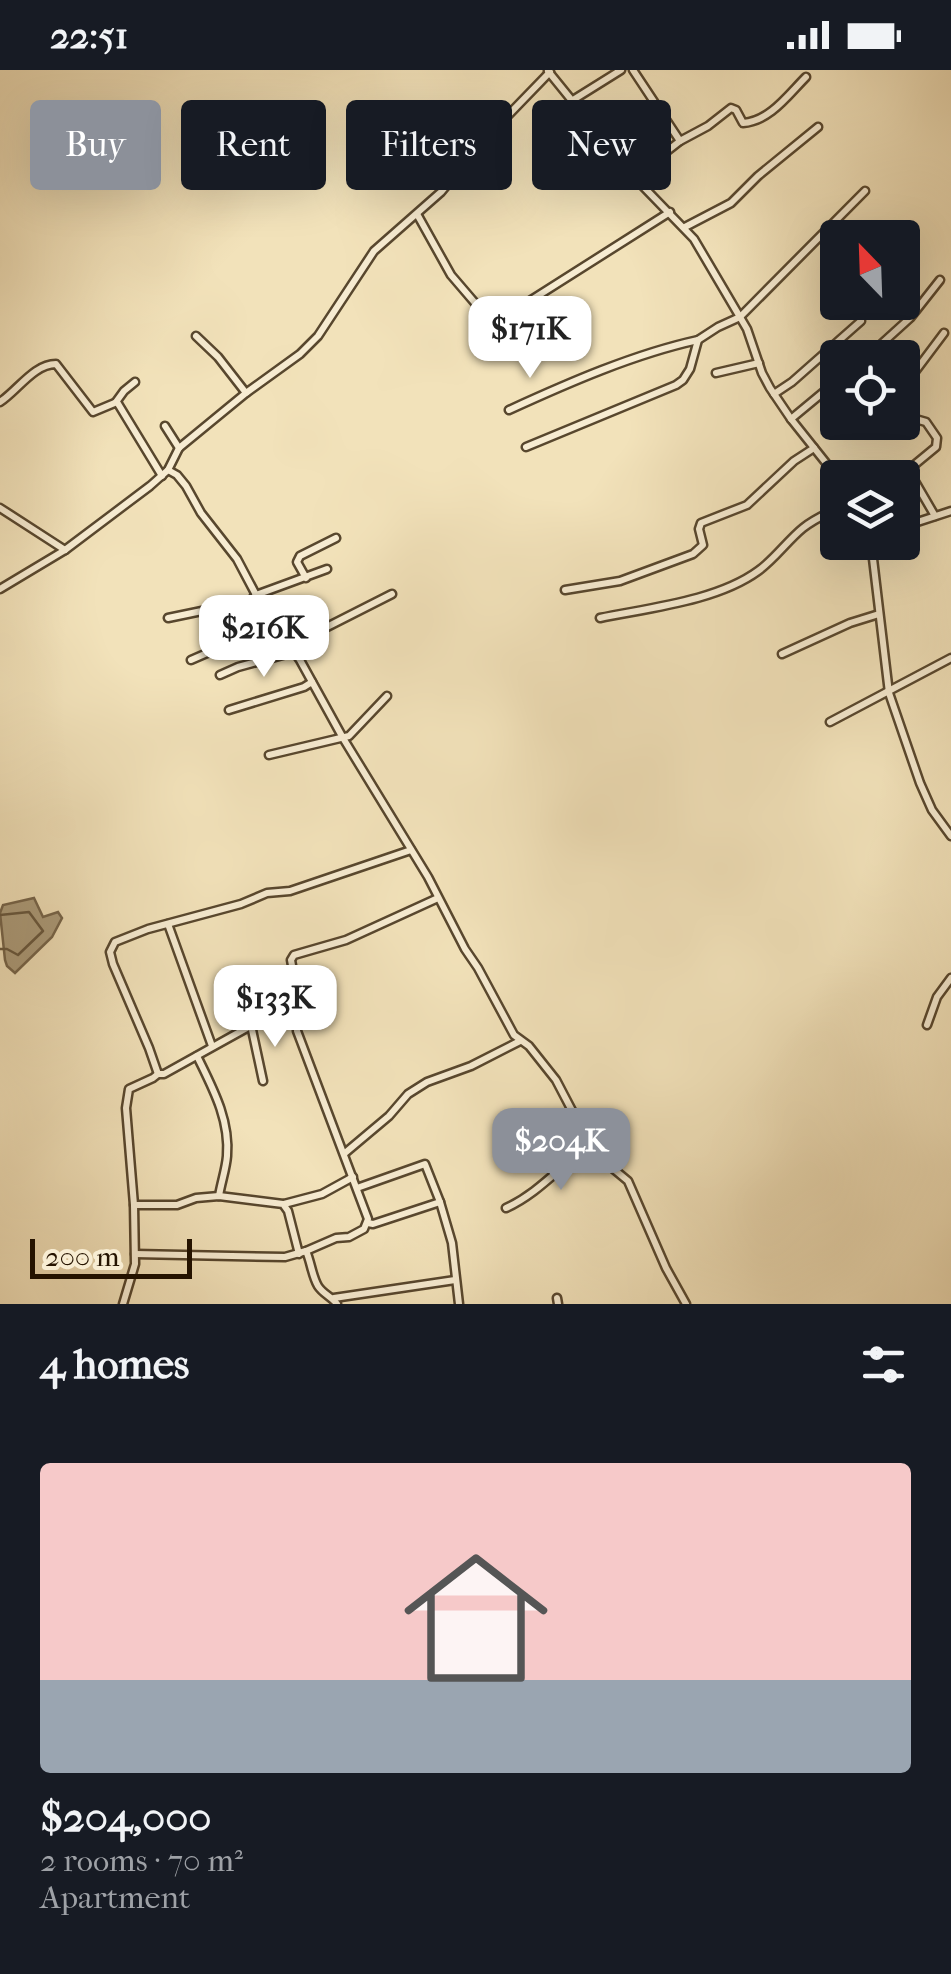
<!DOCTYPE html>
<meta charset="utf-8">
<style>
body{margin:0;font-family:"IM FELL French Canon",serif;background:#20242c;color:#f1f3f6;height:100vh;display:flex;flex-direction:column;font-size:38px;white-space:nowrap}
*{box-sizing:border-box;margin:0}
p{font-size:32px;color:#9ea1a6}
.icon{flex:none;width:55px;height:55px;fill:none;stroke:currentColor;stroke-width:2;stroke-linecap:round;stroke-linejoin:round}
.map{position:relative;height:1234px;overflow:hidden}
.drawer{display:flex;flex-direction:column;background:#171b24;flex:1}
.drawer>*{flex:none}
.top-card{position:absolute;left:30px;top:30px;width:892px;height:90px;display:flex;gap:20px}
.needle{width:65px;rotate:337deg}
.controls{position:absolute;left:820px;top:150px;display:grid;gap:20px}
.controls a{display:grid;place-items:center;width:100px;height:100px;border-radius:10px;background:#171b24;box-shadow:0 10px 40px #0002;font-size:50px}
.scale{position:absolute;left:30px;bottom:25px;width:162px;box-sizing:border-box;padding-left:10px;border:5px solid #251300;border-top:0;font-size:28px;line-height:35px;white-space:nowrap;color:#251300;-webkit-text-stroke:8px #f7ecd2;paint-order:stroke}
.price{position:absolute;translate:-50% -85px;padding:0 22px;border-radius:20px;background:#fff;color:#222;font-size:32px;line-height:65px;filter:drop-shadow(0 2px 5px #0008)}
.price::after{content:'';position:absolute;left:50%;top:60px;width:30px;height:22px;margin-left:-15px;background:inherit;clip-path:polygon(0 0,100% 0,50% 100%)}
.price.on{background:#8c9099;color:#fff}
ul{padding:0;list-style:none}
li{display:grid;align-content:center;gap:20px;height:530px;padding:0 40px}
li+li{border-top:2px solid #363941}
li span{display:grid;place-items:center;height:310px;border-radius:10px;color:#555}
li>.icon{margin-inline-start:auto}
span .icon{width:180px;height:180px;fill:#fffc;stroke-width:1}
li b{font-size:42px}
h2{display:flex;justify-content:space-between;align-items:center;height:120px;padding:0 40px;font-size:42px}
.pill{padding:0 35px;border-radius:10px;background:#171b24;box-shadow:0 10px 40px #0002;font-size:35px;line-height:90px}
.pill.on{background:#8c9099;color:#fff}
.status{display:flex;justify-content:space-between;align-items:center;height:70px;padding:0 50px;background:#171b24;direction:ltr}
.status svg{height:28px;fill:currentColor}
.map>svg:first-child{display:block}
.water{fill:#ac9c7b;stroke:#76654a;stroke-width:2.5}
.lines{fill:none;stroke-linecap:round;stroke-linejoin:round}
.shore{stroke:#68583e;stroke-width:2.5}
.minor-casing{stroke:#58472e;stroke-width:11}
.minor{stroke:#f7ecd2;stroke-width:6}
</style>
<div class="status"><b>22:51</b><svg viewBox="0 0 49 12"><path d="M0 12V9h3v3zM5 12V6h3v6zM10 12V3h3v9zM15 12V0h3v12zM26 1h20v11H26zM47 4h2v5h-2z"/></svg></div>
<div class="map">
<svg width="951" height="1234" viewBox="0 0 951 1234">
<rect width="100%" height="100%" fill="#f2e2ba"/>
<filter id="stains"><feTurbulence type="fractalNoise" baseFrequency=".002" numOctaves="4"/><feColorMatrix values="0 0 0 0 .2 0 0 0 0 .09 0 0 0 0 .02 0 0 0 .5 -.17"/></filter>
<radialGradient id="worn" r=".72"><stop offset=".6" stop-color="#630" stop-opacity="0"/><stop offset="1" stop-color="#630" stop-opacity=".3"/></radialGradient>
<!-- water -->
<path class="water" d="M34,828L43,847L58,842L62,848L52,867L15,903L7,896L5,890L0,843L3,835Z"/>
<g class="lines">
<!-- shore -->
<path class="shore" d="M0,845L29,842L43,861L18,885L7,879H0"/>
<defs>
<g id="minor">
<path d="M633,0L680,71"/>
<path d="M548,1L634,107L694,169L747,259L762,303L770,318L791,349L838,408"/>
<path d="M573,30L621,0"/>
<path d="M634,107L680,71L708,56L731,38L736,40L743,53C770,51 788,25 806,7"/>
<path d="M360,109L368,96L373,94L386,100C399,96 403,83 415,78L452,110"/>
<path d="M417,144L451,205L493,254"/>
<path d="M685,157L731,133L758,106L818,57"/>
<path d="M487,258L670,142"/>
<path d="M196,266L218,287L246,323"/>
<path d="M866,288L910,248L940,210"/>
<path d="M716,303L759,293"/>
<path d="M902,319L944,263"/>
<path d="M774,324L792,312L861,251"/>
<path d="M0,332C18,320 34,294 56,294L93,342L117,332L162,406"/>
<path d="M116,332L124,321L135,312"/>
<path d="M509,340C568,313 634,284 698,270"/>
<path d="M902,342L912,348L926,352L937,368L936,377L913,396L910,403L935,446"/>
<path d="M791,349L838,310"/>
<path d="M165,356L179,378"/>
<path d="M526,377L676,315L683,310L690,299L698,270L718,257L740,247L865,121"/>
<path d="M168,400L177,405L186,416L201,443L237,489L264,540L300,590L343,668L428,807L465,879L478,898L514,965L529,976L556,1010L590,1075L604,1091L628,1111L666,1198L686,1234"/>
<path d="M0,438L65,480"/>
<path d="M902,457L951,441"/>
<path d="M871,472L889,623L920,713L932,740L951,766"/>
<path d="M306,508L297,492L300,486L336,468"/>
<path d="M0,519L65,480L150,416L168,400L179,378L246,323L300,284L318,266L374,181L441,122L487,67L550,2"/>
<path d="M565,520L620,511L693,484L703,475L699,459L701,453L747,435L794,391L814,378"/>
<path d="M168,548L250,531L256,525L327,499"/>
<path d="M600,548C648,538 717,531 758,501C775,489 787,471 803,458C814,449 826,444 838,438"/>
<path d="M782,584L850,553L879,544"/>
<path d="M191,590L274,554"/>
<path d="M220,605L238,597L294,582L323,559L392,524"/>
<path d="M229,640L304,617L312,612"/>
<path d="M830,652L951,588"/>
<path d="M269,685L349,666L387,626"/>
<path d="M168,854L212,976"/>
<path d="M238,921L256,953"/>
<path d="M251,955L263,1011"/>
<path d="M927,955L937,927L951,908"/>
<path d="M197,986C212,1017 230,1049 227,1086C226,1099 221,1113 219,1126"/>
<path d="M158,1004L149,978L113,894L110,882L115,872L148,859L241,834L267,823L290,821L411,780"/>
<path d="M345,1083L389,1046L408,1024L427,1012L471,996L520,971"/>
<path d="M357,1118L425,1094L440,1132L452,1173L459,1234"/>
<path d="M284,1134L322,1124L353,1107"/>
<path d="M134,1135H177L196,1128L219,1126L283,1134L288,1141L299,1184"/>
<path d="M506,1138C539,1123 561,1095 590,1075"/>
<path d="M368,1153L373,1154L440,1132"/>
<path d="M306,1181C311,1192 312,1206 318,1216C323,1224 332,1227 337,1234"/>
<path d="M135,1184L285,1187L306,1181L336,1168L349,1167L364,1159L368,1149L297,961L299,934L291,890L294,885L346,870L438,828"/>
<path d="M334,1228L455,1210"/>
<path d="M557,1228L558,1234"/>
<path d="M123,1234L135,1194L134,1135L126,1038L129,1019L153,1008L158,1004H164L281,939L297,928"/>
</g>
</defs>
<!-- minor casing -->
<use href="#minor" class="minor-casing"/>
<!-- minor -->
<use href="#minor" class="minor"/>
</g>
<rect width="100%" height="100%" filter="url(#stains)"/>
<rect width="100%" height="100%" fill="url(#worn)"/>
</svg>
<div class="controls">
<a><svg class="needle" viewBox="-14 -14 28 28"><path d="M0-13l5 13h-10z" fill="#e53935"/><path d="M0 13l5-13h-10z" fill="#9ea1a6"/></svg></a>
<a><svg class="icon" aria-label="locate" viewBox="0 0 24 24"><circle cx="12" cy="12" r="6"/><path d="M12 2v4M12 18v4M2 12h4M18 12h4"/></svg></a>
<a><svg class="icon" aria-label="layers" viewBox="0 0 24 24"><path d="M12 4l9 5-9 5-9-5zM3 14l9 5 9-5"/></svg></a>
</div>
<div class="scale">200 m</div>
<b class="price" style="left:530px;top:311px">$171K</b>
<b class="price" style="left:264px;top:610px">$216K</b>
<b class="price" style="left:275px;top:980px">$133K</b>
<b class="price on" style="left:561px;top:1123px">$204K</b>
<div class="top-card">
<a class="pill on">Buy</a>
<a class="pill">Rent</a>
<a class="pill">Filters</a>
<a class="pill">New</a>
</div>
</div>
<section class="drawer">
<h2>4 homes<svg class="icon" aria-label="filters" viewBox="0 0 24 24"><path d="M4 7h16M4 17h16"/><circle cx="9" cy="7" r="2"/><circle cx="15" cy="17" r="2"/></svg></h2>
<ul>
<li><span style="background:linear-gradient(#f6c9c9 70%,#9aa5b1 0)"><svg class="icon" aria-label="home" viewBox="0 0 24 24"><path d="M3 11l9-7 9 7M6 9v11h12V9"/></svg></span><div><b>$204,000</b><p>2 rooms · 70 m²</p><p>Apartment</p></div></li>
</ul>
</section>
